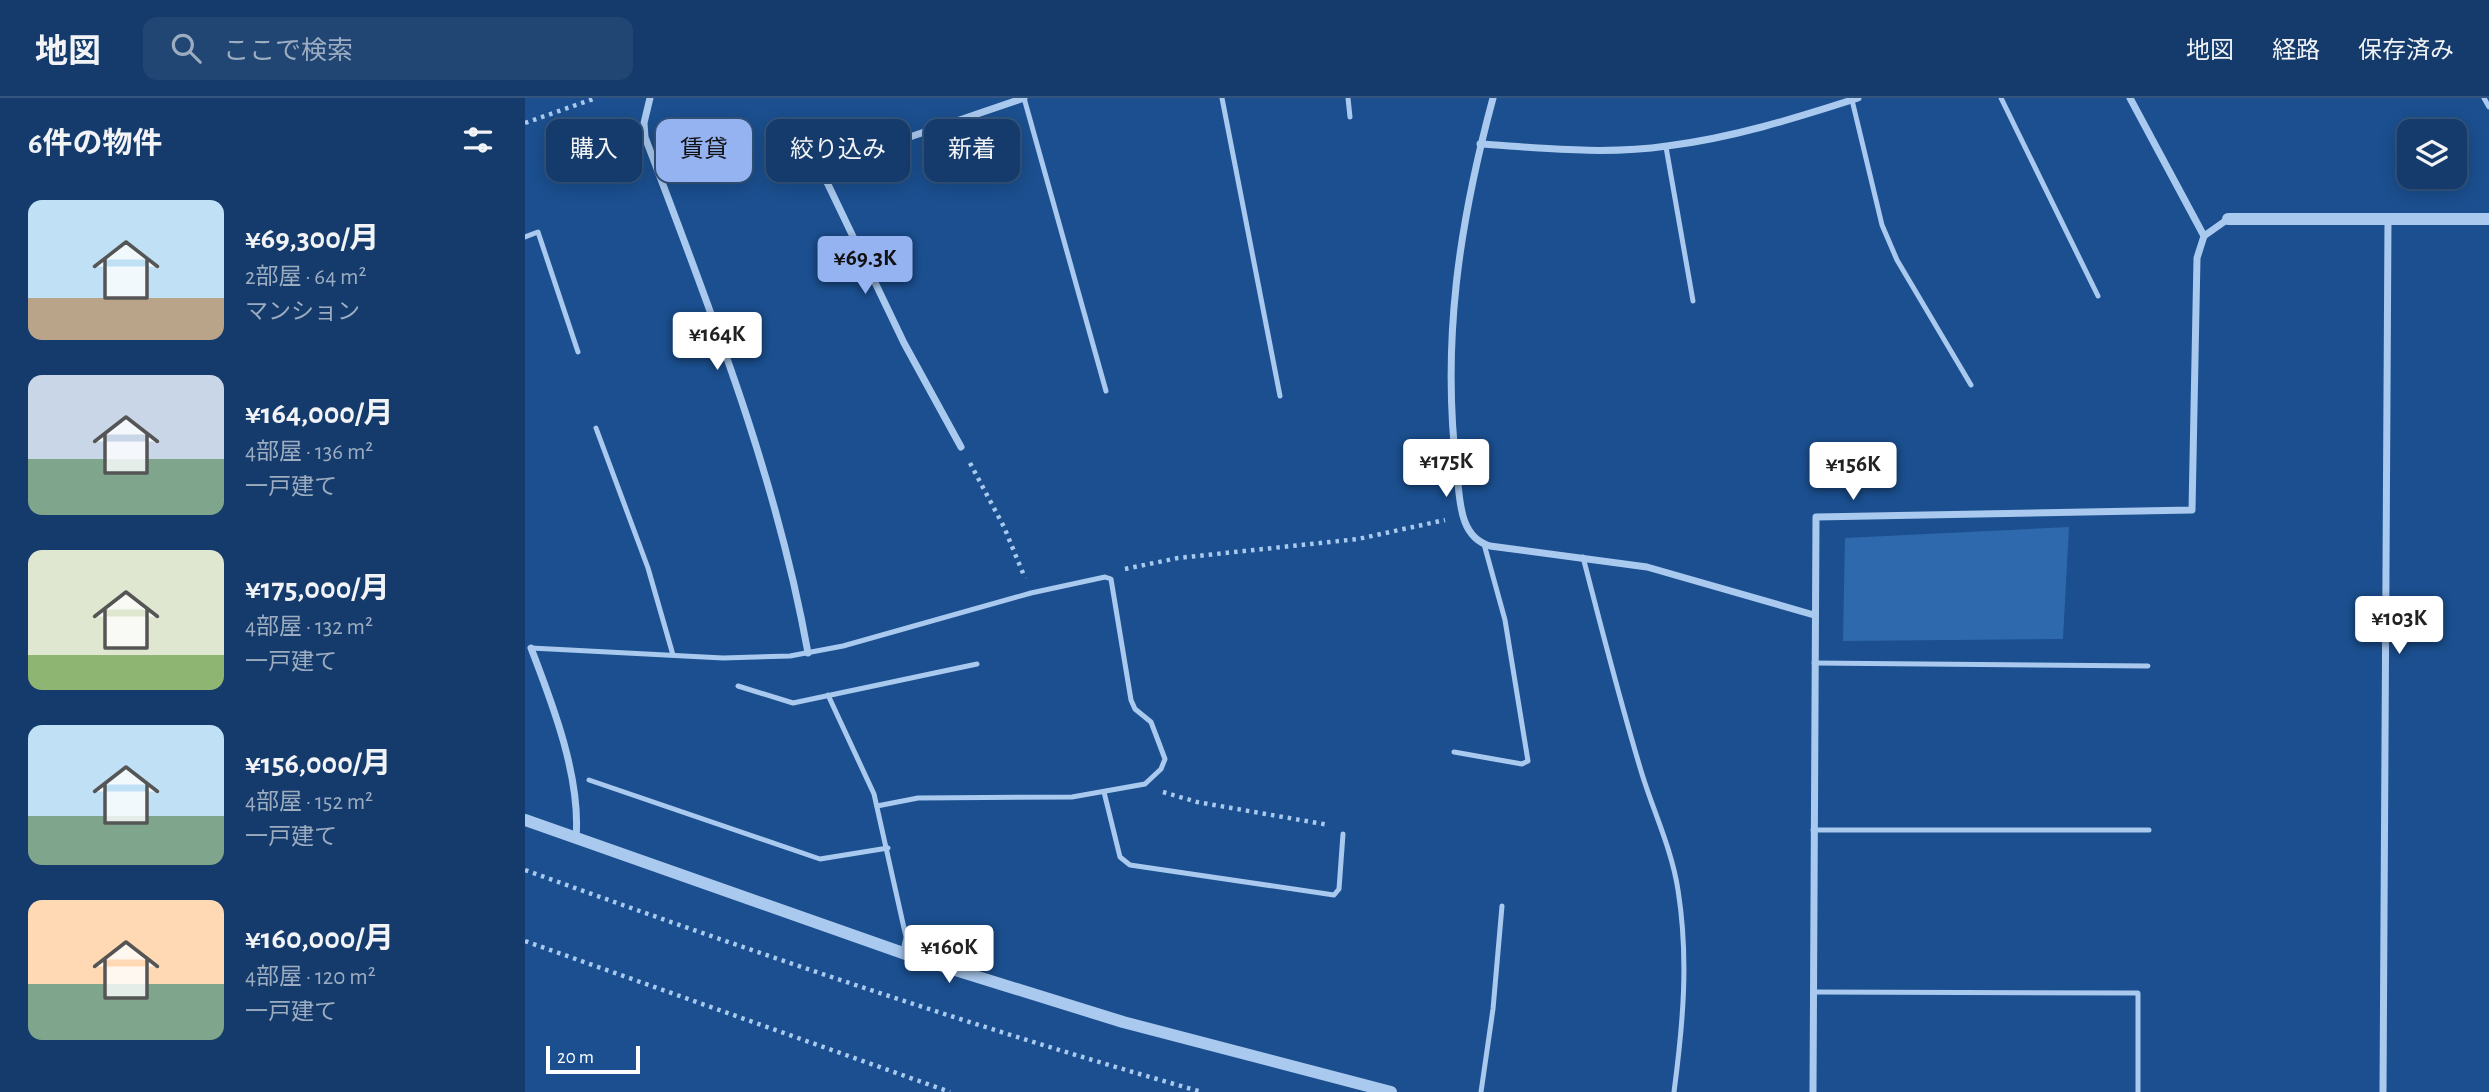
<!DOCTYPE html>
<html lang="ja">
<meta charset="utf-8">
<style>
body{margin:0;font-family:"Alegreya Sans","Noto Sans JP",sans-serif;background:#214673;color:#f1f3f6;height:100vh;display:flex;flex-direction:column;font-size:26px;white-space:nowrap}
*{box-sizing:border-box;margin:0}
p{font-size:23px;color:#9dadc1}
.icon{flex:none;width:38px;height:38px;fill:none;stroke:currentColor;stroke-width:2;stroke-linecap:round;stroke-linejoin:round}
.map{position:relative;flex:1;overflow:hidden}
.drawer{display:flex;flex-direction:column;background:#143b6b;width:525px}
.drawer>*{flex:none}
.top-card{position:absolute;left:21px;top:21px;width:665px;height:63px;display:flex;gap:14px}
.fabs{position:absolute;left:1872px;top:21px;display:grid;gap:14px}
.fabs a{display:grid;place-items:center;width:70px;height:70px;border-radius:14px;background:#143b6b;box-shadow:0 4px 18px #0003,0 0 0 2px #33557e;font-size:35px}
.scale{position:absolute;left:21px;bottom:18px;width:94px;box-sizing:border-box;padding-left:7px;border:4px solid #fff;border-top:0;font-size:19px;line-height:24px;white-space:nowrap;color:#fff;-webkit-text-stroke:5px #1b4f8f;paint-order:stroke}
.price{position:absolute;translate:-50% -60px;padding:0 16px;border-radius:7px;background:#fff;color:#222;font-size:23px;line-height:46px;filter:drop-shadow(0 2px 4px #0008)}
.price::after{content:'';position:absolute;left:50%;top:42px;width:21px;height:16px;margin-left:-10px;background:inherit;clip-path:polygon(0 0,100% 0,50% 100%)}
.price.active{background:#95b2f1;color:#111}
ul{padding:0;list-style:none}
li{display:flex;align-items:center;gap:21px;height:175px;padding:0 28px}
li span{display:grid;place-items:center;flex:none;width:196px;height:140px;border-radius:14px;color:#555}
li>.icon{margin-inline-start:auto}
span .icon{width:84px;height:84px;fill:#fffc;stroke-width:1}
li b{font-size:30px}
h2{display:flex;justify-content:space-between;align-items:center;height:84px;padding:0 28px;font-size:30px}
.pill{padding:0 24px;border-radius:14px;background:#143b6b;box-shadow:0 4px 18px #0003,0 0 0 2px #33557e;font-size:24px;line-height:63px}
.pill.active{background:#95b2f1;color:#111}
header{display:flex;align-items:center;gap:42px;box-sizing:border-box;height:98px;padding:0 35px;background:#143b6b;border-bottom:2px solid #33557e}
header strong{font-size:33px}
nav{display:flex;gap:38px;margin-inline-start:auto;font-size:24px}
.search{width:490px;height:63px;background:#214673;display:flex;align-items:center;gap:18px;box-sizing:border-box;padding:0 24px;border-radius:14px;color:#9dadc1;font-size:26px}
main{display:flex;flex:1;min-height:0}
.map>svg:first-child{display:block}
.green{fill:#2e69ad}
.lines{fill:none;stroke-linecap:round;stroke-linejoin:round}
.path{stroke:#a9c9ee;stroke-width:4.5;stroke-dasharray:3.5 5;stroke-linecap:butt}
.service{stroke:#a9c9ee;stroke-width:5}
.minor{stroke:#a9c9ee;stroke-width:7}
.tertiary{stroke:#a9c9ee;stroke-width:12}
</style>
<header>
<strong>地図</strong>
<div class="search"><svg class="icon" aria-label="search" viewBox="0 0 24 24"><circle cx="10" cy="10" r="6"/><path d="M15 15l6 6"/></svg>ここで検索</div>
<nav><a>地図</a><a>経路</a><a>保存済み</a></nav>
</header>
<main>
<section class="drawer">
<h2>6件の物件<svg class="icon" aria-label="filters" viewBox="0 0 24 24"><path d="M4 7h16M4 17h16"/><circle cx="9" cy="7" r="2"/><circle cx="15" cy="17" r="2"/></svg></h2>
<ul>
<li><span style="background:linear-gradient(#bfe0f5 70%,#b9a48a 0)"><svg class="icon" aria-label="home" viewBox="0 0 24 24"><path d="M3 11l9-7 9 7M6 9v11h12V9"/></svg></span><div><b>¥69,300/月</b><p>2部屋 · 64 m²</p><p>マンション</p></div></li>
<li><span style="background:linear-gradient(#c9d6e8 60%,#7fa58c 0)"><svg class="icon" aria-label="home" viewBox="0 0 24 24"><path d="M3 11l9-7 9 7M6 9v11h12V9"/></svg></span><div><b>¥164,000/月</b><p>4部屋 · 136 m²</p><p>一戸建て</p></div></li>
<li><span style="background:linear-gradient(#dfe7d0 75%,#8fb573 0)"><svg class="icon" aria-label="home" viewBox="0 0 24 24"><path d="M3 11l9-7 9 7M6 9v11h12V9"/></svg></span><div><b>¥175,000/月</b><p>4部屋 · 132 m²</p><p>一戸建て</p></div></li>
<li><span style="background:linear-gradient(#bfe0f5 65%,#7fa58c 0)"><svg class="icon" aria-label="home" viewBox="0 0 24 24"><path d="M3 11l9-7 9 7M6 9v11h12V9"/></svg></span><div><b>¥156,000/月</b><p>4部屋 · 152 m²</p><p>一戸建て</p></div></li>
<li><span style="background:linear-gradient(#ffd9b3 60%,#7fa58c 0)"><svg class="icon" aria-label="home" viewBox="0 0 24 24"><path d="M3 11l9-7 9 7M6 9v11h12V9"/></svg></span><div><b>¥160,000/月</b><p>4部屋 · 120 m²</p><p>一戸建て</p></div></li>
</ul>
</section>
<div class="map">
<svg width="1964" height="994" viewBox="0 0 1964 994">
<rect width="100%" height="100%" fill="#1b4f8f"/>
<!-- green -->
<path class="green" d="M1544,429L1538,541L1318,543L1320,440Z"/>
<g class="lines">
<!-- path -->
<g class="path">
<path d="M0,25L71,0"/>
<path d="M445,365L479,429L500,480"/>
<path d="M600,471L653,460L833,441L920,422"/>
<path d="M638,694L672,704L804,727"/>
<path d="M0,772C224,853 448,929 677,994"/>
<path d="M0,843L425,994"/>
</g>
<!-- service -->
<g class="service">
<path d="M499,0L581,293"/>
<path d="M697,0L755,298"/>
<path d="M823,0L825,19"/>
<path d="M1476,0L1573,198"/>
<path d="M1959,0L1964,9"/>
<path d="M1327,2L1357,127L1372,162L1446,287"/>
<path d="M1141,49L1168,203"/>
<path d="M0,139L13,134L53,254"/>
<path d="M71,330L123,470L148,557"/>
<path d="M1058,459C1077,532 1095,604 1117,676C1129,715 1147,752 1153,792C1164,861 1158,926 1149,994"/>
<path d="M6,550L198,560L265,558L318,548L506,495L580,479L586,481L606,602L610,611L626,624L640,661L636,671L620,686L547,699L393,700L352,708"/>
<path d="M1289,565L1623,568"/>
<path d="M213,588L268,605L452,566"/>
<path d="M303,597L349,696L381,839L378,853"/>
<path d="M929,654L997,666L1003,663L980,522L959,446"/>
<path d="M64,682L295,761L363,750"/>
<path d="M579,694L595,759L605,767L809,797L814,791L818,736"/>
<path d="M1288,732H1624"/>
<path d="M1288,894L1613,895V994"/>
<path d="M956,994L968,911L977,808"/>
</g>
<!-- minor -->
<g class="minor">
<path d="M125,0L119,25L120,39C184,209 251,376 283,555"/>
<path d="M968,0C934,126 916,245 932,375C935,402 934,439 965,448L1122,469L1289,517"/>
<path d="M1605,0L1679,138"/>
<path d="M276,30L379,245L436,349"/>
<path d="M955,46C1017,50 1080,57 1142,48C1207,40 1271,20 1333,0"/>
<path d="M292,64L338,45L376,42L499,0"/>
<path d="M6,550C28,607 56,680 51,740"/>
<path d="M1288,994L1291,419L1667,412L1672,160L1679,138L1703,121"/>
<path d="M1858,994L1863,121"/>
</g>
<!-- tertiary -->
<g class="tertiary">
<path d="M1703,121H1964"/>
<path d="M0,722L395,861L598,924L866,994"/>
</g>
</g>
</svg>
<div class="fabs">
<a><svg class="icon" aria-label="layers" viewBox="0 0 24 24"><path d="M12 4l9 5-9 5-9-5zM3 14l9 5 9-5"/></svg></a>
</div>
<div class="scale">20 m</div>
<b class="price active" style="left:340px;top:198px">¥69.3K</b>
<b class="price" style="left:192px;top:274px">¥164K</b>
<b class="price" style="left:921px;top:401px">¥175K</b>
<b class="price" style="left:1328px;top:404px">¥156K</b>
<b class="price" style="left:1874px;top:558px">¥103K</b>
<b class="price" style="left:424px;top:887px">¥160K</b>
<div class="top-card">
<a class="pill">購入</a>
<a class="pill active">賃貸</a>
<a class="pill">絞り込み</a>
<a class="pill">新着</a>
</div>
</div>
</main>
